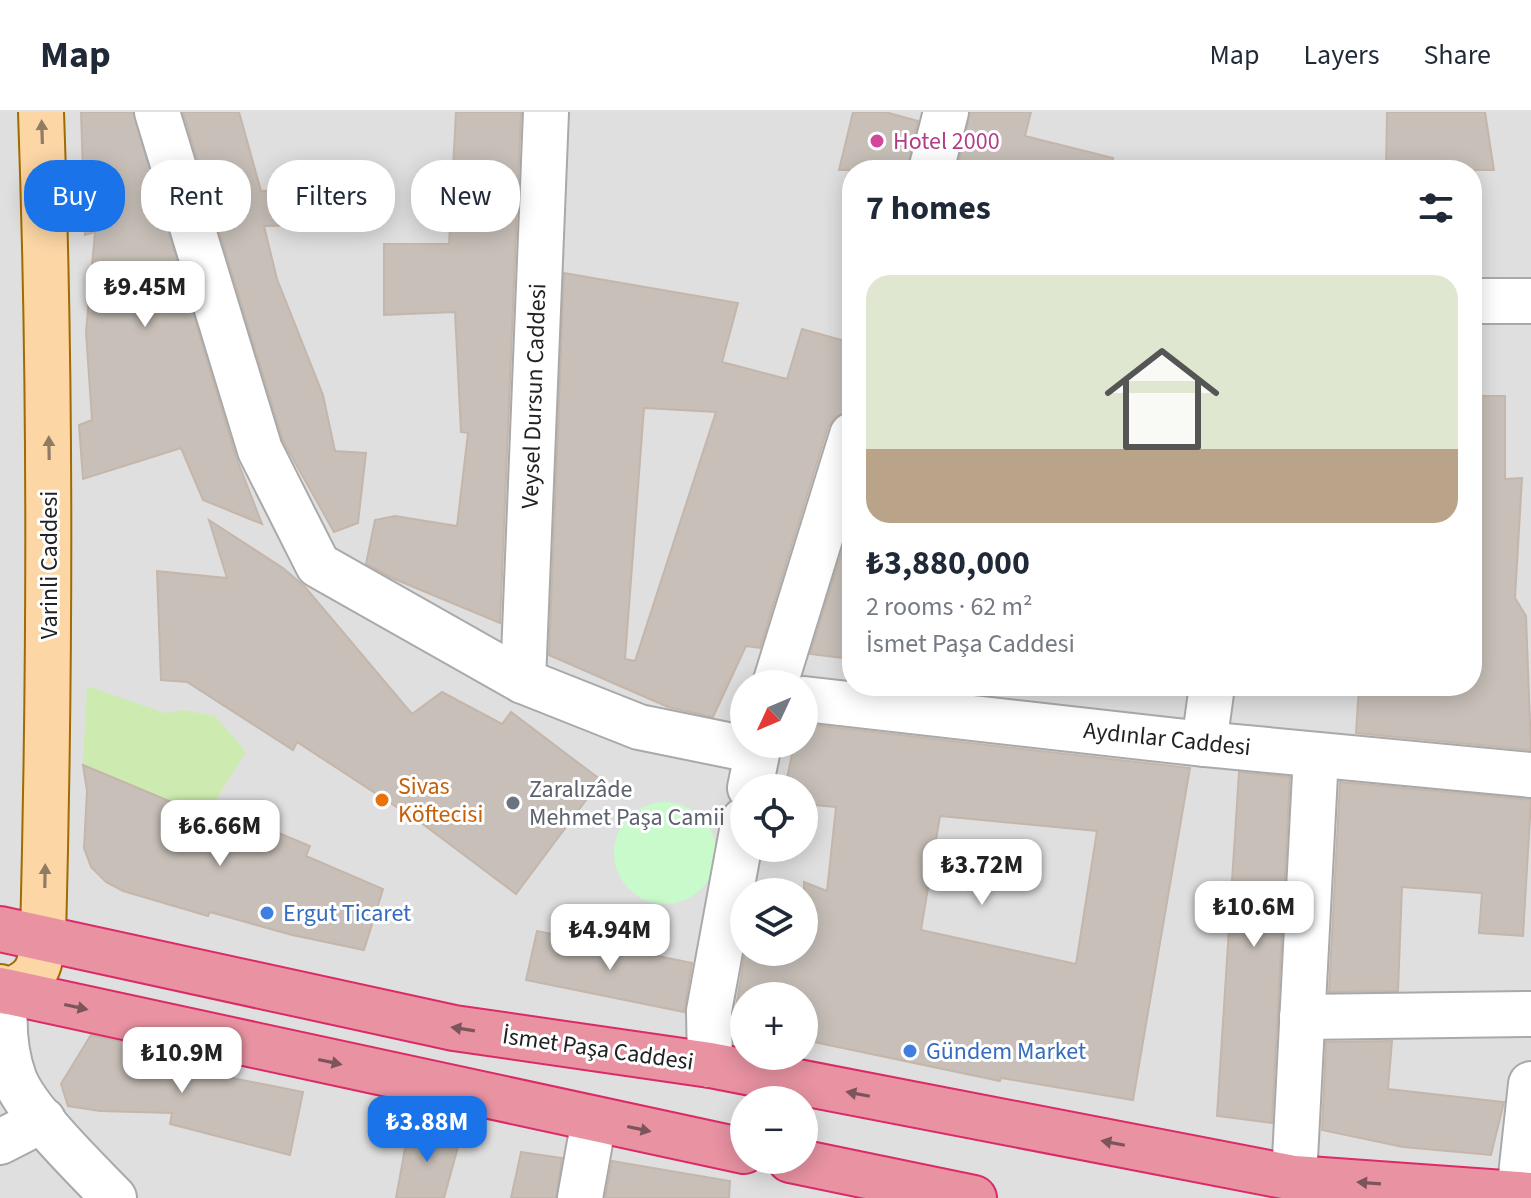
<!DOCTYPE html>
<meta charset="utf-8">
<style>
body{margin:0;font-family:"Source Sans 3",sans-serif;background:#f6f6f7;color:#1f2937;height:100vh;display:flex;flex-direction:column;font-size:30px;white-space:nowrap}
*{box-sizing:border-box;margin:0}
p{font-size:26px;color:#747a83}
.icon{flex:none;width:44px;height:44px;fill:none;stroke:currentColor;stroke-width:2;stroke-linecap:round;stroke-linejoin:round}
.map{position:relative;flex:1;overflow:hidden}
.side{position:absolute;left:842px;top:48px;width:640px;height:536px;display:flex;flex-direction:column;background:#fff;border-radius:32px;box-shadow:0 4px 20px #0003}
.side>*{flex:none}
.guide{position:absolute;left:24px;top:48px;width:698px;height:72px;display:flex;gap:16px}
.needle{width:52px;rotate:226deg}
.controls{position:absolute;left:730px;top:558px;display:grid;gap:16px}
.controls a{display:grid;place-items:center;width:88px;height:88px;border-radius:50%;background:#fff;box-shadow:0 4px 20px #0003;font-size:40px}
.price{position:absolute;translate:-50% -68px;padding:0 18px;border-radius:16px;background:#fff;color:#222;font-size:26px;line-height:52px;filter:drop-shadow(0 2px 4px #0008)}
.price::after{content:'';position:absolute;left:50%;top:48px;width:24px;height:18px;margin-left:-12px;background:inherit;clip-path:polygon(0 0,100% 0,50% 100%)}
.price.selected{background:#1a73e8;color:#fff}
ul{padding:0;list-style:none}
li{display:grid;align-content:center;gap:16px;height:424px;padding:0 24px}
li+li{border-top:2px solid #e0e1e3}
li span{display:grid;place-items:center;height:248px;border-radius:24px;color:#555}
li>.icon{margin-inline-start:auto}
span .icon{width:144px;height:144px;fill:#fffc;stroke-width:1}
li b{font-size:34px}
h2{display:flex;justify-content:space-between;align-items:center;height:96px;padding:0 24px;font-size:34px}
.tag{padding:0 28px;border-radius:32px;background:#fff;box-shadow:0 4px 20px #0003;font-size:28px;line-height:72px}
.tag.selected{background:#1a73e8;color:#fff}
header{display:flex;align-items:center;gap:48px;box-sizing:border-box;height:112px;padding:0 40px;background:#fff;border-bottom:2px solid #e0e1e3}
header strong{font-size:38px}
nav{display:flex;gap:44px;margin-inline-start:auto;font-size:28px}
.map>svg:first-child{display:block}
.residential{fill:#e0dfdf;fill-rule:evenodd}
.grass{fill:#cdebb0}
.park{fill:#c8facc}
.building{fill:#c7bfb8;stroke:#c4b6ab;stroke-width:2;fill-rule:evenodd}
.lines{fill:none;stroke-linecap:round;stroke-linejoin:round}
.minor-casing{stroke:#a9a9a9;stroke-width:48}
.major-casing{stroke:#a06b00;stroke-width:48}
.highway-casing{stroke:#dc2a67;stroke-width:48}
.minor{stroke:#fff;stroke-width:44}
.major{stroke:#fcd6a4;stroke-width:44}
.highway{stroke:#e892a2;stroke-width:44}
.oneway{fill:#8f7c63}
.oneway2{fill:#7b545c}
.hotel-dot{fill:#d1479c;stroke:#fff;stroke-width:3}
.food-dot{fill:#e8710a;stroke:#fff;stroke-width:3}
.worship-dot{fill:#6b7280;stroke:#fff;stroke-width:3}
.shop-dot{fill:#3f7fe0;stroke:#fff;stroke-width:3}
.labels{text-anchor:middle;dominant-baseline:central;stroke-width:6;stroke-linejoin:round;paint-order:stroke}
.hotel-label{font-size:24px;fill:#b23c85;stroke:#fff;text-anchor:start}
.street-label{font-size:24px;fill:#222;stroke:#fff}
.food-label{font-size:24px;fill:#c56008;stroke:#fff;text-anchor:start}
.worship-label{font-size:24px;fill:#5b616d;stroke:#fff;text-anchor:start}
.shop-label{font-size:24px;fill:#366cbe;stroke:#fff;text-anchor:start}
</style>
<header>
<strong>Map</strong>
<nav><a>Map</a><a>Layers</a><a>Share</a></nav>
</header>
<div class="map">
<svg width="1531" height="1086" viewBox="0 0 1531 1086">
<rect width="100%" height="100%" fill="#f2efe9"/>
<!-- residential -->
<path class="residential" d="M0,0H1531V1086H0ZM852,58H1472V574H852ZM744,572H804V632H744ZM744,676H804V736H744ZM744,780H804V840H744ZM744,884H804V944H744ZM744,988H804V1048H744Z"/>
<!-- grass -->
<path class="grass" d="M87,574L165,601L183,598L215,604C224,617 239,627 245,641L204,707L83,653Z"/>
<!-- park -->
<circle class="park" cx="665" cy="741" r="51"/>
<!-- building -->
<g class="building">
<path d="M81,0H133L236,345L262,412L203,388L181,336L83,367L79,313L92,308L86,220L95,120L85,123Z"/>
<path d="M183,0H239L261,79L300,78L305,113L264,114L277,167L323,283L335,339L366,341L358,411L334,420L283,329Z"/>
<path d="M456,0H521L500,511L392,466L366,452L375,408L395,404L457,414L468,321L461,320L455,200L384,203V132H449Z"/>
<path d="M853,0H885L918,9L907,58H839Z"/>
<path d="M970,0H1031L1025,24L1113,46L1112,58H957Z"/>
<path d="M1387,0H1485L1494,58H1386Z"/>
<path d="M564,161L738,191L722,250L787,267L802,217L852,231V299L836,304L828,315L760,536L746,534L713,605L668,595L549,543ZM644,296L716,300L635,549L625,547Z"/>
<path d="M1472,284H1505V367L1522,366L1515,486L1526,504L1531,638L1356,621L1359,574H1472Z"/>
<path d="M209,408L283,456L305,475L412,602L442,580L502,612L511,600L601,668L516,782L424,713L297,630L293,638L187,570L161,568L157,459L227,466Z"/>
<path d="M852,408V547L810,542Z"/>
<path d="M804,612L1190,656L1133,988L1001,966L1000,969L804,928V884H744V912L734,908L745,840H804V770L827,779L836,695L804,692V676H785L794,632H804ZM940,704L1097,719L1076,852L921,818Z"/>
<path d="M83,653L188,697L254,737L262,714L310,734L306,744L383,777L364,838L292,823L210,800L208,804L123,779L106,770L91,755L84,736L87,679Z"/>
<path d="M1239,660L1290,665L1272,1011L1217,1004Z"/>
<path d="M1340,670L1531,688L1523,824L1479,821L1482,781L1402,775L1398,879L1329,880Z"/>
<path d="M537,819L692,851L684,900L526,868Z"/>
<path d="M91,923L155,937L152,950L303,980L290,1043L170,1012L172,1001L100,999L68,994L61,972Z"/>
<path d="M1392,929L1388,977L1504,990L1491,1043L1403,1035L1322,1018L1326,930Z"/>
<path d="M409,1015L461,1024L444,1086H396Z"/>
<path d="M521,1040L562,1046L556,1086H511Z"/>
<path d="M612,1049L730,1069L729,1086H605Z"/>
</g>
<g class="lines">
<defs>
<g id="minor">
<path d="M157,0L260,338L318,453L523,569L639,615L757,639"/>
<path d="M931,58L946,0"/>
<path d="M1472,189H1531"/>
<path d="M523,569L546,0"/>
<path d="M775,572L852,323"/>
<path d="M804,587L1204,632L1531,663"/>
<path d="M1204,632L1212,574"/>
<path d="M750,676L759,632"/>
<path d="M6,880C3,909 4,938 14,966C26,999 88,1059 114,1086"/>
<path d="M1302,905L1531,902"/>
<path d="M710,953L709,899L744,708"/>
<path d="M0,1030L43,1008"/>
<path d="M1294,1066L1316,643"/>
<path d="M1519,1082L1531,972"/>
<path d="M580,1086L594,1008"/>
</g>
<path id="major" d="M0,875L6,880C37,868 40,858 43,826C50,550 51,275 41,0"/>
<g id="highway">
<path d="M0,817L454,916L710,953L1294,1066L1531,1083"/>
<path d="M0,878L744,1039"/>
<path d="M790,1048L974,1086"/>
</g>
</defs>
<!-- minor casing -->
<use href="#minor" class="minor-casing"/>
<!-- major casing -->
<use href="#major" class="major-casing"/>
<!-- highway casing -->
<use href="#highway" class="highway-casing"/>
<!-- minor -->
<use href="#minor" class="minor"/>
<!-- major -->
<use href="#major" class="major"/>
<!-- highway -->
<use href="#highway" class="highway"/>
</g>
<!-- one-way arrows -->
<defs><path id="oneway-solid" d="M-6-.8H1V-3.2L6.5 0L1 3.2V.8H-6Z" transform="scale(2)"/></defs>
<g class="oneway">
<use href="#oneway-solid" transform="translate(42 20) rotate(-92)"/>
<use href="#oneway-solid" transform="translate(49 336) rotate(-91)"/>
<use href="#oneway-solid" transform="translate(45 764) rotate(-89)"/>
</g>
<g class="oneway2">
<use href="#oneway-solid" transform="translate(76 895) rotate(12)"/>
<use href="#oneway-solid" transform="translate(463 917) rotate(-171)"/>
<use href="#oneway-solid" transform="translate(330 950) rotate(12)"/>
<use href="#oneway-solid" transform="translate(858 982) rotate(-169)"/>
<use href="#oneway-solid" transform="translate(639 1017) rotate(12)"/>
<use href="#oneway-solid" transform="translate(1113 1031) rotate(-169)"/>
<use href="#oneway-solid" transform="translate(1369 1071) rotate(-176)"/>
</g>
<!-- markers -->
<circle class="hotel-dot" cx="877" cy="29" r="8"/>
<circle class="food-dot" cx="382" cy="688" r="8"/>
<circle class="worship-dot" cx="513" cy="691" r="8"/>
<g class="shop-dot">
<circle cx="267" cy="801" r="8"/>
<circle cx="910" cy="939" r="8"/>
</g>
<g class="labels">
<!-- hotel labels -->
<g class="hotel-label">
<text x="893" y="29">Hotel 2000</text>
</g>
<!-- street labels -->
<g class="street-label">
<text transform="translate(534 284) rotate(-88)">Veysel Dursun Caddesi</text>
<text transform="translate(49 453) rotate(-90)">Varinli Caddesi</text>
<text transform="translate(1167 627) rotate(6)">Aydınlar Caddesi</text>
<text transform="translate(598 937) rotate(8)">İsmet Paşa Caddesi</text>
</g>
<!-- food labels -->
<g class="food-label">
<text x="398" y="674">Sivas<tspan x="398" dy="28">Köftecisi</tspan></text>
</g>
<!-- worship labels -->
<g class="worship-label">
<text x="529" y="677">Zaralızâde<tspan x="529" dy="28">Mehmet Paşa Camii</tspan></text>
</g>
<!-- shop labels -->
<g class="shop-label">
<text x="283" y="801">Ergut Ticaret</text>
<text x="926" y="939">Gündem Market</text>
</g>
</g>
</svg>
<div class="controls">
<a><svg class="needle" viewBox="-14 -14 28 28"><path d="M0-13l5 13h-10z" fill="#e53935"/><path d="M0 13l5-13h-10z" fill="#747a83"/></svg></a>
<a><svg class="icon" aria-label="locate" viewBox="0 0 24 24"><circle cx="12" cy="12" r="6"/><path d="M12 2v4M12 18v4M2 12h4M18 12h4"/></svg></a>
<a><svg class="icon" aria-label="layers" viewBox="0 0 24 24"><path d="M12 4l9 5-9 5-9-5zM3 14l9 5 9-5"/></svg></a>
<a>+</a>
<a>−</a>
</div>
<b class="price" style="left:145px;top:217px">₺9.45M</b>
<b class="price" style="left:220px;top:756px">₺6.66M</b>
<b class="price" style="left:982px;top:795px">₺3.72M</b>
<b class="price" style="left:1254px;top:837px">₺10.6M</b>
<b class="price" style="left:610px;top:860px">₺4.94M</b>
<b class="price" style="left:182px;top:983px">₺10.9M</b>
<b class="price selected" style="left:427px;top:1052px">₺3.88M</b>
<div class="guide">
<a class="tag selected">Buy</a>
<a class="tag">Rent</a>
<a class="tag">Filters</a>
<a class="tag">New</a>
</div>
<section class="side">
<h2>7 homes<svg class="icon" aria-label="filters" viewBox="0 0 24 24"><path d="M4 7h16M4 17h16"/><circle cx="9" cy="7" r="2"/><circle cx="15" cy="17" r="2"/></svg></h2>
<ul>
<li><span style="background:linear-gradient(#dfe7d0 70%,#b9a48a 0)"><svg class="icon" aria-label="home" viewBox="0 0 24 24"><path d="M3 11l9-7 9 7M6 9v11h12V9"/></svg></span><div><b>₺3,880,000</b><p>2 rooms · 62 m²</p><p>İsmet Paşa Caddesi</p></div></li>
</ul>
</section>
</div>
